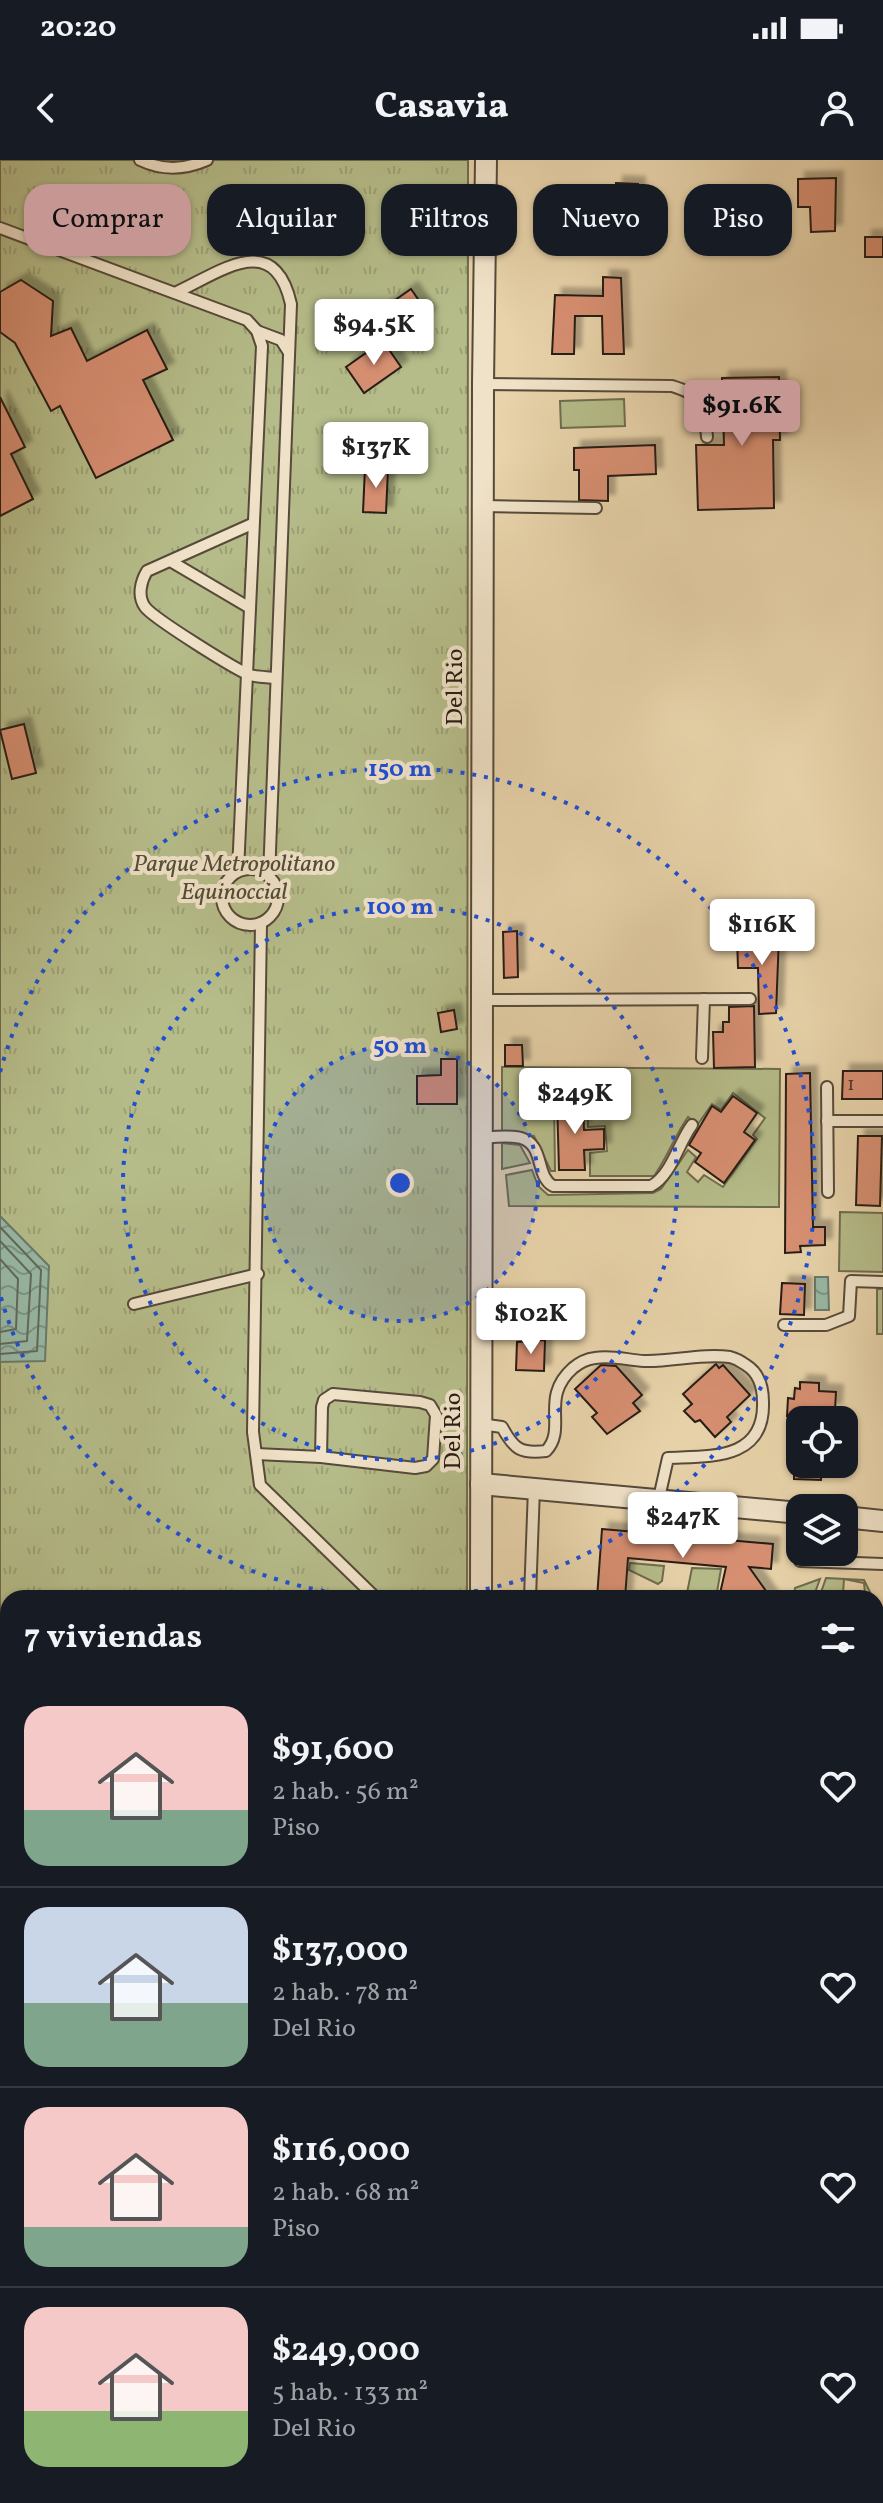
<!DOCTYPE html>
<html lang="es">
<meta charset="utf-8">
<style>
body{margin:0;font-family:Vollkorn,serif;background:#242831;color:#f1f3f6;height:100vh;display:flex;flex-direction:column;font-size:30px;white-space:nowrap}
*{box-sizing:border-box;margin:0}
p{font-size:26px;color:#9ea1a6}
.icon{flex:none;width:44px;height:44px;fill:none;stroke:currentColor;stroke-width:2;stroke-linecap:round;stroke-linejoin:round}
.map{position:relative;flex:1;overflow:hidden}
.side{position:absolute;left:0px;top:1430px;width:884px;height:914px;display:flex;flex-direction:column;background:#171b24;border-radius:24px 24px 0 0;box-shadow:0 2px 6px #0004}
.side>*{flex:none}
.top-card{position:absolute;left:24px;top:24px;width:836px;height:72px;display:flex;gap:16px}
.controls{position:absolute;left:786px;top:1246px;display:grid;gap:16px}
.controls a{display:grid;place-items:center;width:72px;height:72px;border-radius:16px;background:#171b24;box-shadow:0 2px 6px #0004;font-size:40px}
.price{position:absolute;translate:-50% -68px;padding:0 18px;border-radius:8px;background:#fff;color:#222;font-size:26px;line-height:52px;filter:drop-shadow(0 2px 4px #0008)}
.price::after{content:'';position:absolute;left:50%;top:48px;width:24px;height:18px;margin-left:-12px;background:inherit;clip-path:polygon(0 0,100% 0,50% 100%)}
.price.current{background:#c59692;color:#111}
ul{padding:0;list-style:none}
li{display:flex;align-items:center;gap:24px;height:200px;padding:0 24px}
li+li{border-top:2px solid #363941}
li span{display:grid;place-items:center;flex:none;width:224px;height:160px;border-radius:24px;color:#555}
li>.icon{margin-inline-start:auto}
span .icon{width:96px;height:96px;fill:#fffc;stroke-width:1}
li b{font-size:34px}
h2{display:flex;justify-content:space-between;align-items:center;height:96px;padding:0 24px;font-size:34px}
.tag{padding:0 28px;border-radius:24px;background:#171b24;box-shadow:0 2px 6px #0004;font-size:28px;line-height:72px}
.tag.current{background:#c59692;color:#111}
.status{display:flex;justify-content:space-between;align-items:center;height:56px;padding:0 40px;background:#171b24;direction:ltr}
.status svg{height:22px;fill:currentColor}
header{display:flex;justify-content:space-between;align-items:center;height:104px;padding:0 24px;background:#171b24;font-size:36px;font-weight:800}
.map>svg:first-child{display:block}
.grass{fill:#b5bc89;stroke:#6e6c4e;stroke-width:2}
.park{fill:url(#park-tufts);stroke:#6e6c4e;stroke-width:2}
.water{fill:url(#water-waves);stroke:#6a7a6b;stroke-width:2}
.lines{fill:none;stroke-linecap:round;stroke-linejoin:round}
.shore{stroke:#5f6a5c;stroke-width:2}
.building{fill:#d78f72;stroke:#261d14;stroke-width:2;filter:url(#shadow)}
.service-casing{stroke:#564a3a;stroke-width:14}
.minor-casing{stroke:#564a3a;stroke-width:24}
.trunk-casing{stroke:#261d14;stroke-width:38}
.service{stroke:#f0e2c8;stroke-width:10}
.minor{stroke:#f0e2c8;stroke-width:20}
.trunk{stroke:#e8d3aa;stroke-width:34}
.ring{fill:none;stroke:#1d4ed8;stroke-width:4;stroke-dasharray:4 8}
.labels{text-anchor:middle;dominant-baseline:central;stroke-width:8;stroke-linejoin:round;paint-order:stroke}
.number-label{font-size:20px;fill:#523a2c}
.street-label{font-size:24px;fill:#261d14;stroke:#f0e2c8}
.park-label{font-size:24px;font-style:italic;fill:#514d37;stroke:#f0e2c8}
.centre{fill:#1d4ed8;stroke:#f0e2c8;stroke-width:4}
.ring-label{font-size:24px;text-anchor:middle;font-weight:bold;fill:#1d4ed8;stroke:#f0e2c8;stroke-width:8;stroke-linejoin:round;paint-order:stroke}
</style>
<div class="status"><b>20:20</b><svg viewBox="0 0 49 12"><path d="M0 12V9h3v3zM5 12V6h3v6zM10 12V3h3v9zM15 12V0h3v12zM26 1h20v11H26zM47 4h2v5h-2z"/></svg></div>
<header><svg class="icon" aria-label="back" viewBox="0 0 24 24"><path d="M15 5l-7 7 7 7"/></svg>Casavia<svg class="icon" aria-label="person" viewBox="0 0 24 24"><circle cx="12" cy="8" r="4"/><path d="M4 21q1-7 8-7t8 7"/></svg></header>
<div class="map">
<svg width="883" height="2343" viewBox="0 0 883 2343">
<defs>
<pattern id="park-tufts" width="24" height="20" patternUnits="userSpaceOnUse" patternTransform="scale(2)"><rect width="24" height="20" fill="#b5bc89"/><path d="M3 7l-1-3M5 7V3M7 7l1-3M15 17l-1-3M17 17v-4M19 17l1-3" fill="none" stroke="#9ca175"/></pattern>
<pattern id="water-waves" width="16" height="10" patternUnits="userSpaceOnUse" patternTransform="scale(2)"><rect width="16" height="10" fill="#98b8a5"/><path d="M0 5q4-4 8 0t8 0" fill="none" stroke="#7c9585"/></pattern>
<filter id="shadow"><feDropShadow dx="7" dy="-7" stdDeviation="2" flood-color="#0004"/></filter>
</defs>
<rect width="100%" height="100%" fill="#e8d3aa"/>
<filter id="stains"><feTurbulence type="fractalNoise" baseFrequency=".0025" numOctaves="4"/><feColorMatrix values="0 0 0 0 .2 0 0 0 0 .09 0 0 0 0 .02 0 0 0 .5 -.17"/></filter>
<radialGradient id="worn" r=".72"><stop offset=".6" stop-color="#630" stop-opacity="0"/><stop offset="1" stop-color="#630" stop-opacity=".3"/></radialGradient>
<!-- grass -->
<g class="grass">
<path d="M624,239L625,266L561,268L560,241Z"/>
<path d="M502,907L780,909L779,1047L509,1046L506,1015L532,1010L538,1026L548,1035L653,1033L661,1029L688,990L696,997L687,1012L698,1022L704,1015L723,1027L757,979L753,975L765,958L733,933L721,950L712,944L698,964L688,957C673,978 669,995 654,1016H590V993L607,991L605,966L588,967L587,936L554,937L555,1011H551L534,976L502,972Z"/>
<path d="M502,983L520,985L530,1003L502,1009Z"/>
<path d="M840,1052L883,1053V1112L839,1111Z"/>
<rect x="877" y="1129" width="6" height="45"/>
<path d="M630,1403L664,1406L662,1421L658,1424L629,1410Z"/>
<path d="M692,1408L721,1409L716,1438H686Z"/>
<path d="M826,1418L864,1420L873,1438L865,1433L864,1423L844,1419L843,1434L822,1432L825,1438H819Z"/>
<path d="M820,1419L813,1438H794L795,1428Z"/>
</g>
<!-- park -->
<path class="park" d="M0,0H468L467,1438H8V1460L0,1458Z"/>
<!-- water -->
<g class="water">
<path d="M0,1056L49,1106L45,1201L0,1202Z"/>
<path d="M815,1117H828L829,1150H815Z"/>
</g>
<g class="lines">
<!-- shore -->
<g class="shore">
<path d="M0,1067L41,1110L37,1191L0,1194"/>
<path d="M0,1081L31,1114L27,1181L0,1184"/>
<path d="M0,1099L18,1119L16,1169L0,1172"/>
</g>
</g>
<!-- building -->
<g class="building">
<path d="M836,18L835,71L811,72L810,47H798V19Z"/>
<path d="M616,23L638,24L637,52H615Z"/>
<rect x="865" y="77" width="18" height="20"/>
<path d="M603,117L621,118L624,194H603L602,156H575L574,194H552L555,135L603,136Z"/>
<path d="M21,120L53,141L51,176L71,168L87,201L147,170L167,209L143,220L173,280L96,318L60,246L51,251L15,183L0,172V132Z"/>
<path d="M411,129L429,155L392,181L374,155Z"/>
<path d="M383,181L401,207L364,233L346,207Z"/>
<path d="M779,217L780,280H773L774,348L698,350L696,285H724L722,218Z"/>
<path d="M0,237L25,287L11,294L33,339L0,356Z"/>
<path d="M655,285L656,314L608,316V341L579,340V310H574V288Z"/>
<path d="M365,308L388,309L386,353L363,352Z"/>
<path d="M24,564L36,613L12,619L0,570Z"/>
<path d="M517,771L518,817L504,818L503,772Z"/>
<path d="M779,776L776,853L759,854L758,808H738L737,777Z"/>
<path d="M754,846L755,907L714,908L713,872H723V862H729V847Z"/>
<path d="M454,850L457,869L441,872L438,853Z"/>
<path d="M505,885H522L523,906H505Z"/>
<path d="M441,899H457V944H417V916L441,915Z"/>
<path d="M843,911H883V939H842Z"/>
<path d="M810,913L813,1067H825V1085L800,1086L801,1092L785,1093L786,914Z"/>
<path d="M733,936L757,953L744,972L755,980L724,1023L695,1002L701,993L689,985L712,946L721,952Z"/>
<path d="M583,939L584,970L604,969V989L584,990L585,1010H559L557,940Z"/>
<path d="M858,976H882L880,1046L856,1045Z"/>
<path d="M782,1123L805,1124L804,1155L780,1154Z"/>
<path d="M545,1180L544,1211L516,1210L517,1182Z"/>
<path d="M716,1204L719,1208L723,1205L750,1235L727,1257L731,1262L715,1277L700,1260L695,1262L684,1251L692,1244L683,1234Z"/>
<path d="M601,1205L616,1206L642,1235L633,1243L640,1251L607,1274L592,1257L597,1253L575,1229Z"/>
<path d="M800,1222L819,1223V1231L836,1232L835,1250H824L823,1260H792L793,1256H787L788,1238L794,1239L795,1228L800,1229Z"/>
<path d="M794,1304H822L821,1320L794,1319Z"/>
<path d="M602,1369L773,1384L771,1409L749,1407L771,1438H719L726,1407L628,1398L625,1438H597Z"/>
</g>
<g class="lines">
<defs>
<g id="service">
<path d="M140,0C163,11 184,10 207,0"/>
<path d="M0,68L247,160L257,171L262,186L238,711"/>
<path d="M177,132C222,111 274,70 291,144L269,717"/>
<path d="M257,171L281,180L288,191"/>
<path d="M483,224L672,226C705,236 704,246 707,277"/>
<path d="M482,346L596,348"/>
<path d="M252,364L147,411C141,421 137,436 145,447C153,458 236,510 250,515C257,517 267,517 275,518"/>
<path d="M172,402L250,448"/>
<circle cx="250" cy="737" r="28"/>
<path d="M261,764L253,1272L260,1325L376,1438"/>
<path d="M481,840L750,839"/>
<path d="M702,898L704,839"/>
<path d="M827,927L828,1032"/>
<path d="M827,961H883"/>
<path d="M481,978C494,977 509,975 521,978C545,985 535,1016 553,1026H651C671,1016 679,982 692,965"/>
<path d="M134,1144L258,1114"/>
<path d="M784,1165H826L849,1156L851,1121L883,1122"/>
<path d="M480,1264L502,1267C514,1289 520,1294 546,1291C568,1268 539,1238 573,1208C579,1203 587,1199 595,1198C612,1195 627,1200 644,1201C672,1202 702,1193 730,1197C734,1198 742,1202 746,1205C759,1213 763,1228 763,1242C765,1301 709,1296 668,1298L659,1338"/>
<path d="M256,1294L321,1297L415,1308L426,1306L433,1299L436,1255L430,1245L420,1242L333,1234L324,1240L322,1247L321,1297"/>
<path d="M800,1401L883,1404"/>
<path d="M530,1438L534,1328"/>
<path d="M876,1531L883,1532"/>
<path d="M0,2245L8,2243"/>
<path d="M584,2336L586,2343"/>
</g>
<g id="minor">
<path d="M481,1324L800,1353"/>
<path d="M844,1357L883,1361"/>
<path d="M481,1438L483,224L486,0"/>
<path d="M0,1639L8,1640"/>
<path d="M0,1732L8,1733"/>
<path d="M876,1750H883"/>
<path d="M0,1837L8,1838"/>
<path d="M876,1892H883"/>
<path d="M0,1946L8,1947"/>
<path d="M0,2042L8,2043"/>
<path d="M876,2059H883"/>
<path d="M0,2145L8,2146"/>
<path d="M876,2205H883"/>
</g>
<g id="trunk">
<path d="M0,1478L8,1479"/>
<path d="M0,1522L8,1523"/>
<path d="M876,1583H883"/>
<path d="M876,1621L883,1622"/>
</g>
</defs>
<!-- service casing -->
<use href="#service" class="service-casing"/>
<!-- minor casing -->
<use href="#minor" class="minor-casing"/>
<!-- trunk casing -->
<use href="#trunk" class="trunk-casing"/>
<!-- service -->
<use href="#service" class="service"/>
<!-- minor -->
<use href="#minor" class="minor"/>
<!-- trunk -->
<use href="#trunk" class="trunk"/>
</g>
<!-- distance rings -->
<circle cx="400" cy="1023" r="138" fill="#1d4ed8" fill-opacity=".12"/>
<g class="ring">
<circle cx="400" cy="1023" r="138"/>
<circle cx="400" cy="1023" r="277"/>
<path d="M396 1438A415 415 0 0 1 0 1134M0 912A415 415 0 1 1 404 1438"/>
</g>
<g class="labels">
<!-- number labels -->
<g class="number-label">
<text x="851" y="925">1</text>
</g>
<!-- street labels -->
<g class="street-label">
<text transform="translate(456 527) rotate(-90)">Del Rio</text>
<text transform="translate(454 1271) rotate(-90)">Del Rio</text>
</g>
<!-- park labels -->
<g class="park-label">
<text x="234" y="705">Parque Metropolitano<tspan x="234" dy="28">Equinoccial</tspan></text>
</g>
</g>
<circle cx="400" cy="1023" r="12" class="centre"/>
<g class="ring-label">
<text x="400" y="616">150 m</text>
<text x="400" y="754">100 m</text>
<text x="400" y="893">50 m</text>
</g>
<rect width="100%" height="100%" filter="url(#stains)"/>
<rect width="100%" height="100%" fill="url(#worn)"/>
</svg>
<div class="controls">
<a><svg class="icon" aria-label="locate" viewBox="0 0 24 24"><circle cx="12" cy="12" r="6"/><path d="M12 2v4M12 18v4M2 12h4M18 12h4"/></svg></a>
<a><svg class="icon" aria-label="layers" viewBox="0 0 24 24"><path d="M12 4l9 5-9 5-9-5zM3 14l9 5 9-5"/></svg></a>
</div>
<b class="price" style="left:374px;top:207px">$94.5K</b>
<b class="price current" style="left:742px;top:288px">$91.6K</b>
<b class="price" style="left:376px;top:330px">$137K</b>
<b class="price" style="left:762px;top:807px">$116K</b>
<b class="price" style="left:575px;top:976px">$249K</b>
<b class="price" style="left:531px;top:1196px">$102K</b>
<b class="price" style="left:683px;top:1400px">$247K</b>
<div class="top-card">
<a class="tag current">Comprar</a>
<a class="tag">Alquilar</a>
<a class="tag">Filtros</a>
<a class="tag">Nuevo</a>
<a class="tag">Piso</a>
</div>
<section class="side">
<h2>7 viviendas<svg class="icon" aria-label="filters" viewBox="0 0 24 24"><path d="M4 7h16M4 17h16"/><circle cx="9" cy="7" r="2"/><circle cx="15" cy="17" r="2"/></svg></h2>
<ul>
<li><span style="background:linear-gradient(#f6c9c9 65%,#7fa58c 0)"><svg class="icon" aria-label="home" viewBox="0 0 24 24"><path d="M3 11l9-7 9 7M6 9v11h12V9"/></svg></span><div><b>$91,600</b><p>2 hab. · 56 m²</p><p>Piso</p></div><svg class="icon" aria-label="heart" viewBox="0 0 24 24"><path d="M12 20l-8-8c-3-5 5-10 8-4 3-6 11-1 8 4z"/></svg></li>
<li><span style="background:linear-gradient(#c9d6e8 60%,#7fa58c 0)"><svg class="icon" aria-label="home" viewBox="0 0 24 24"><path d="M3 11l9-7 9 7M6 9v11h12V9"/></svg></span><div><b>$137,000</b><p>2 hab. · 78 m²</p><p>Del Rio</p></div><svg class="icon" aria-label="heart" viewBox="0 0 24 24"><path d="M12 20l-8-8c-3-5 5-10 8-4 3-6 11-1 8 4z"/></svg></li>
<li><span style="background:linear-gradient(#f6c9c9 75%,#7fa58c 0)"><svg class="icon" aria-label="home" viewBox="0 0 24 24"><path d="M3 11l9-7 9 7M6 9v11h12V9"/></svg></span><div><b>$116,000</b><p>2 hab. · 68 m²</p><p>Piso</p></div><svg class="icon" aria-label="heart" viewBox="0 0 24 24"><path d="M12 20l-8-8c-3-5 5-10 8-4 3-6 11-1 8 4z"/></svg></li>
<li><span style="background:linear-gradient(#f6c9c9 65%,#8fb573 0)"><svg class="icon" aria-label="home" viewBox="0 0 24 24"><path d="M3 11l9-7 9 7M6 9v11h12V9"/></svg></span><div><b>$249,000</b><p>5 hab. · 133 m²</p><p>Del Rio</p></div><svg class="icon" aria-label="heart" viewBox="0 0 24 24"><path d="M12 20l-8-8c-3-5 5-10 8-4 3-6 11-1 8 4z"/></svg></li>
</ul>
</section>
</div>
